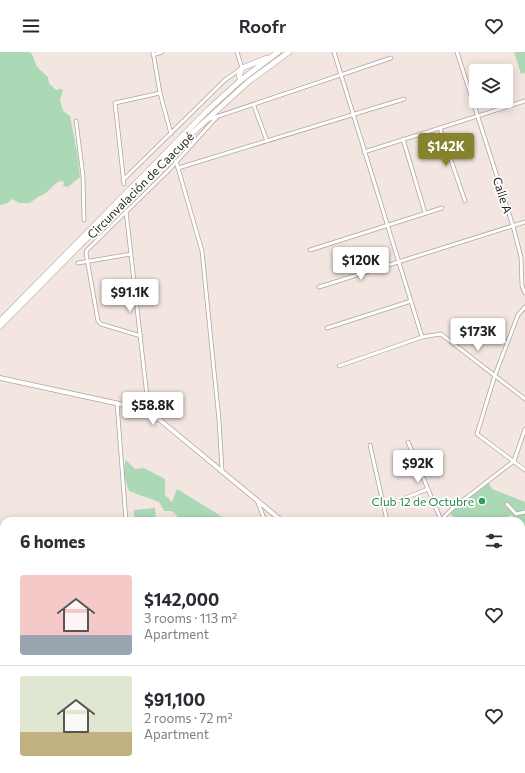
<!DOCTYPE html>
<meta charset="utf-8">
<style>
body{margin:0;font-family:Commissioner,sans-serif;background:#f7f7f7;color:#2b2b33;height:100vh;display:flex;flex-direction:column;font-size:15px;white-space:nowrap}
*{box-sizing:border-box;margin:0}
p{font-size:13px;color:#7c7c81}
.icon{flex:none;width:22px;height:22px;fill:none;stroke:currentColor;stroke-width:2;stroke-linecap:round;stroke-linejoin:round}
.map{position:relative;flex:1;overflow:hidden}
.side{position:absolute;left:0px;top:465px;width:525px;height:256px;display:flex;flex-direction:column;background:#fff;border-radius:12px 12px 0 0;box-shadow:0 2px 10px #0003}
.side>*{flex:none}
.fabs{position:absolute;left:469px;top:12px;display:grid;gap:8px}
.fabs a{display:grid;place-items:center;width:44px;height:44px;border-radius:4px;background:#fff;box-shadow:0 2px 10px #0003;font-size:20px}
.price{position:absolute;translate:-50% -34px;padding:0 9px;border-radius:4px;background:#fff;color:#222;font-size:13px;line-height:26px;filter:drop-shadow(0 1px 2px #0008)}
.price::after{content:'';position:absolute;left:50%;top:24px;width:12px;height:9px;margin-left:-6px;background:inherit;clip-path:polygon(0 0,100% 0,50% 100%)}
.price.selected{background:#87832c;color:#fff}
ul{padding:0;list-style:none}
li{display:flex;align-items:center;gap:12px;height:100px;padding:0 20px}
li+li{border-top:1px solid #e1e1e2}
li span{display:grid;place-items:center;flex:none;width:112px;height:80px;border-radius:4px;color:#555}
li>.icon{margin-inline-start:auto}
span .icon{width:48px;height:48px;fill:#fffc;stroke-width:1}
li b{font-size:17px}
h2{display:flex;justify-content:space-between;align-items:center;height:48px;padding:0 20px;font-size:17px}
header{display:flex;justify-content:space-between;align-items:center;height:52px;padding:0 20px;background:#fff;font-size:18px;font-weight:600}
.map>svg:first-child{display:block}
.green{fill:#abd9b5}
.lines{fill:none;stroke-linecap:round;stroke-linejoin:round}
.street-casing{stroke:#afa49e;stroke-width:4.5}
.secondary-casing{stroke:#afa49e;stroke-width:5.5}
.highway-casing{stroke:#afa49e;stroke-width:6}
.street{stroke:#fff;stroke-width:3}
.secondary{stroke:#fff;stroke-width:4}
.highway{stroke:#fff;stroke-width:5}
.leisure-dot{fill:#2e9e5b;stroke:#fff;stroke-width:1.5}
.labels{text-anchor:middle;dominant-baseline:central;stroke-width:3.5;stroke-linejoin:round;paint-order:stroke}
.street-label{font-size:12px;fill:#292422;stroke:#fff}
.leisure-label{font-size:12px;fill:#27864d;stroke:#fff;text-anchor:end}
</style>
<header><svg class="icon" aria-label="menu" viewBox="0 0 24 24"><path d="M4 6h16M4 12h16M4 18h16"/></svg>Roofr<svg class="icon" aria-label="heart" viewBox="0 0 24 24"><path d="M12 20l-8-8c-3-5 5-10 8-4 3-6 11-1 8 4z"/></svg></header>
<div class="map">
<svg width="525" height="721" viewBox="0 0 525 721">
<rect width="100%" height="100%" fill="#f3e6e1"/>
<!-- green -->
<g class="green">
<path d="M0,0H29L32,2L37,15L48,25L49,31L56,38L61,37L63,38L60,48L63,59L70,64L78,106L80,125L68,135L63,134L64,131L62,129C53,130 51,139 44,142C38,145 35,147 30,151H19L12,147L8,151L0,153Z"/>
<path d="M514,0H525V21L521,22Z"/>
<path d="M126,408L135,417L144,416L165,427V443L172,450L177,437L229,469H182L172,459H164L159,450L129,439C125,428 122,419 126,408Z"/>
<path d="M489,431L492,437L525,450V478L521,474V469H517L511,463L506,466L507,469H457L450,461Z"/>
<path d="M155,456L156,469H134V458Z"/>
<path d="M525,485V635L521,634V487Z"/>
</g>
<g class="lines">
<defs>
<g id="street">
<path d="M153,0L160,41L171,82"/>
<path d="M334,0L422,285"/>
<path d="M457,0L513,174L521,205L522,234L525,241"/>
<path d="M153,3L162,0"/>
<path d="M254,54L267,89"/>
<path d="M207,68L391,6"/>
<path d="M76,69L83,124L84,168"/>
<path d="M440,76L465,149"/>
<path d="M403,87L425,161"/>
<path d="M364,100L525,49"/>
<path d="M176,109L202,199L219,368L222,418"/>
<path d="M178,116L404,47"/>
<path d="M123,128L225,28L242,16L237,0"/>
<path d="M124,132L115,51L160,41"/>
<path d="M126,159L149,362"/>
<path d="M310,198L442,156"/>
<path d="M78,211L131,202"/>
<path d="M319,235L525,170"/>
<path d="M525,255L518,263L495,323L477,382L525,418"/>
<path d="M480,274L507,291"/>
<path d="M327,276L411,249"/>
<path d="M141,284L101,272L98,269L86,201L87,198L170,117L216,66"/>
<path d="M339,314L422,285L441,282L525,347"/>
<path d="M117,351L126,469"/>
<path d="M408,390L441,468"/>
<path d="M370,393L387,469"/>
<path d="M257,448L265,469"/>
<path d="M507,452L516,462L525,460"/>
<path d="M385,454L428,437"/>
<path d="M440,469L453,456L514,409L525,377"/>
<path d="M202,717L206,721"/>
<path d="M328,717L331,721"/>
<path d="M414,717L416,721"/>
<path d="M479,717L481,721"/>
<path d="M190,721L195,717"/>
<path d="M240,721L241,717"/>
<path d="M283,721L284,717"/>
<path d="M337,721L344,717"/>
<path d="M466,721L473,717"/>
</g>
<g id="secondary">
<path d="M0,326L129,354L139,357L160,368L282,469"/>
<path d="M521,640L525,641"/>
</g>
<g id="highway">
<path d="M241,28L239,24L242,16L267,6"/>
<path d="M0,269L209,57L241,28L278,0"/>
<path d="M0,274L176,96L248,30L289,0"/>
</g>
</defs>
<!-- street casing -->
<use href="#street" class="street-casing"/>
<!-- secondary casing -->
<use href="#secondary" class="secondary-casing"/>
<!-- highway casing -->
<use href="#highway" class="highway-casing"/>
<!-- street -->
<use href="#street" class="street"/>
<!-- secondary -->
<use href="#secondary" class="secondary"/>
<!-- highway -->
<use href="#highway" class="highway"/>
</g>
<!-- markers -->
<circle class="leisure-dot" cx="482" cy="449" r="4"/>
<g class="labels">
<!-- street labels -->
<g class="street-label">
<text transform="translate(140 133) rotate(-45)">Circunvalación de Caacupé</text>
<text transform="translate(503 143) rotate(72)">Calle A</text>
</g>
<!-- leisure labels -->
<g class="leisure-label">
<text x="474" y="449">Club 12 de Octubre</text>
</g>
</g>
</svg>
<div class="fabs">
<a><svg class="icon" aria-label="layers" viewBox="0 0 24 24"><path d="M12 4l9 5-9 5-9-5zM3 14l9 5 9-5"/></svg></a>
</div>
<b class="price selected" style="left:446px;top:115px">$142K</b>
<b class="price" style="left:361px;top:229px">$120K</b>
<b class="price" style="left:130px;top:261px">$91.1K</b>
<b class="price" style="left:478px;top:300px">$173K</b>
<b class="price" style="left:153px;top:374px">$58.8K</b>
<b class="price" style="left:418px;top:432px">$92K</b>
<section class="side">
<h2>6 homes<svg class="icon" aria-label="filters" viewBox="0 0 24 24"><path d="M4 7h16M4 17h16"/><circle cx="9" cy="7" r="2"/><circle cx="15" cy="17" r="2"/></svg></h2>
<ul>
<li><span style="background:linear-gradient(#f6c9c9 75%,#9aa5b1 0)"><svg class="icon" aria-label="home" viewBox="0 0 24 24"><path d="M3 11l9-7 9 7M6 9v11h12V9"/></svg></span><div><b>$142,000</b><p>3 rooms · 113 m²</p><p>Apartment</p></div><svg class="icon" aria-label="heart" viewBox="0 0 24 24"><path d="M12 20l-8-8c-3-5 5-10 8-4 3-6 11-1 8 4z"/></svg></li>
<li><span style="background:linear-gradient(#dfe7d0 70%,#c2b280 0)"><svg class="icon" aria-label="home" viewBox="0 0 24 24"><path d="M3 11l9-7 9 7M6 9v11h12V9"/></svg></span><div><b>$91,100</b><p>2 rooms · 72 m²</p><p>Apartment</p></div><svg class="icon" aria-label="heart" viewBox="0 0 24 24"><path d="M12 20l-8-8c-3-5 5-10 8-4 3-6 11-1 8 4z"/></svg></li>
</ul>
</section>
</div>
